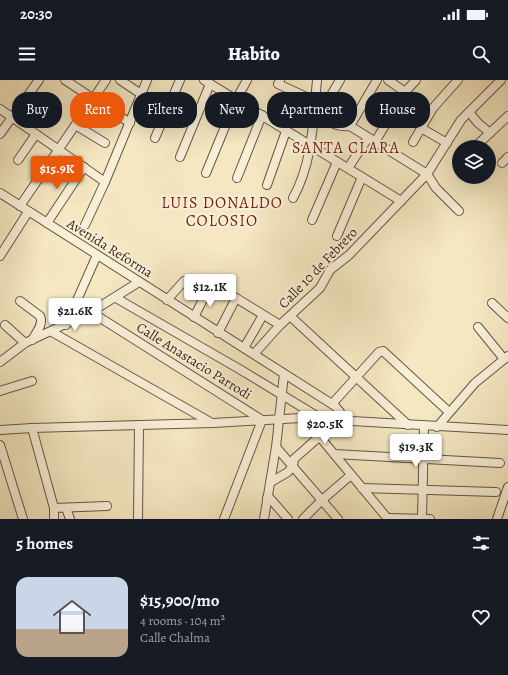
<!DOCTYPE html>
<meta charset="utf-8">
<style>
body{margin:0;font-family:Alegreya,serif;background:#242831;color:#f1f3f6;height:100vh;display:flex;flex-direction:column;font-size:15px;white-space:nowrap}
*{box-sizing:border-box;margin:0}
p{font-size:13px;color:#9ea1a6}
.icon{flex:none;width:22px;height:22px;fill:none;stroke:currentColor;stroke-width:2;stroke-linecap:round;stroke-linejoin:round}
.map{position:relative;height:439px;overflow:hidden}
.drawer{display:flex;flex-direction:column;background:#171b24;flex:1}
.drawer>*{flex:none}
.hud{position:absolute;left:12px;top:12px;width:484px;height:36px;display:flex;gap:8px}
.controls{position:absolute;left:452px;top:60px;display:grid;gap:8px}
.controls a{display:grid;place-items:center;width:44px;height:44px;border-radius:50%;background:#171b24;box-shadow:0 4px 16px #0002;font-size:20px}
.price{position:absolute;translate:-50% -34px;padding:0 9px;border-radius:4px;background:#fff;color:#222;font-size:13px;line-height:26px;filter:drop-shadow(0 1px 2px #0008)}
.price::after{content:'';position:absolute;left:50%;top:24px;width:12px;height:9px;margin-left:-6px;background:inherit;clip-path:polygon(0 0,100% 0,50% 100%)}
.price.current{background:#ea580c;color:#fff}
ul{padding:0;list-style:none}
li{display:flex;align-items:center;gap:12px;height:100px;padding:0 16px}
li span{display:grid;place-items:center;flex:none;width:112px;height:80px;border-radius:12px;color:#555}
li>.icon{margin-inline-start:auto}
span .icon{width:48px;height:48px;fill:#fffc;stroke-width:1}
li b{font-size:17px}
h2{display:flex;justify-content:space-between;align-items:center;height:48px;padding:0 16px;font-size:17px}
.pill{padding:0 14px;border-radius:16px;background:#171b24;box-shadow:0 4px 16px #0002;font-size:14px;line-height:36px}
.pill.current{background:#ea580c;color:#fff}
.status{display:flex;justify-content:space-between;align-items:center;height:28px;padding:0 20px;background:#171b24;direction:ltr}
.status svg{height:11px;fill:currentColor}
header{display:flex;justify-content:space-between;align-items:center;height:52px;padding:0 16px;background:#171b24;font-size:18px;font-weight:800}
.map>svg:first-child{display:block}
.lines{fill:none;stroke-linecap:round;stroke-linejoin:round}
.minor-casing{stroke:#665644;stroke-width:10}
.minor{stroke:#f8efd7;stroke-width:8}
.labels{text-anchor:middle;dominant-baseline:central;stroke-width:4;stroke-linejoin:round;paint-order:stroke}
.street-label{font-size:14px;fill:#37261a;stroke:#f8efd7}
.quarter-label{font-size:16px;letter-spacing:1px;fill:#7a1f14;stroke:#f8efd7}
</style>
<div class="status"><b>20:30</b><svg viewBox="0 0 49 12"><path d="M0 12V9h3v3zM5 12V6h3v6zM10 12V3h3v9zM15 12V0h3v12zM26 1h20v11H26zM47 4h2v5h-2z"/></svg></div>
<header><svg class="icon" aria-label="menu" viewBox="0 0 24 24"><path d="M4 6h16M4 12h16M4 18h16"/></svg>Habito<svg class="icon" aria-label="search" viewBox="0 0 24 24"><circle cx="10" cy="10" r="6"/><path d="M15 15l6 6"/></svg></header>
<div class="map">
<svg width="508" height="439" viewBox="0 0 508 439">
<rect width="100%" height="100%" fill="#f4e7c1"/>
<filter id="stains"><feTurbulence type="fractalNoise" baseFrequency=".005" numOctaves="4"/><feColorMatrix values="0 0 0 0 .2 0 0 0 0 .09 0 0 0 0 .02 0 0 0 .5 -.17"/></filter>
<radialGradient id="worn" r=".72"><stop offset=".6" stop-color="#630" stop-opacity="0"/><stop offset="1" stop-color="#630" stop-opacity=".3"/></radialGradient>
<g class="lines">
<defs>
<g id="minor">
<path d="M65,0L130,43"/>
<path d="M120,0L141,14"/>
<path d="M204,0L401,121"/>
<path d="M280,0L278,4L315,21"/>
<path d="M388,0L405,12"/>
<path d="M315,24C324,37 331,48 350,46L427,94L436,108L459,131"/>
<path d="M0,29L105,102"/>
<path d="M321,32L340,0"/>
<path d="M469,32L478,43L490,53"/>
<path d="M77,46L105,63"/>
<path d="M350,46L377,0"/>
<path d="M421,48L447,63"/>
<path d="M0,54L39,0"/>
<path d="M155,58L180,0"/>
<path d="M375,62L405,12L416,0"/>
<path d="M413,62L433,28L458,0"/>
<path d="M475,67L508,36"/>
<path d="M180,77L210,4"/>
<path d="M18,80L36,54"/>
<path d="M502,83L508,77"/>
<path d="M348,88L368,58"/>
<path d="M206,93L236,20L247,0"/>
<path d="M237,98L262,35"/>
<path d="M267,105L286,51"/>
<path d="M0,113L335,326L340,332V339"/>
<path d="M293,118C313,82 313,41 317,0"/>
<path d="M20,126L106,0"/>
<path d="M312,140L337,82"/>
<path d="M47,143L84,87"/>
<path d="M85,145L105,102L147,0"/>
<path d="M337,156L362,97"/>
<path d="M0,176L28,132"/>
<path d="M205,199L280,245"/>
<path d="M116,218L241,290L320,338"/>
<path d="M167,220L184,201"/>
<path d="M20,221L40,236C44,244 36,253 32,260"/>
<path d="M492,223L508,238"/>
<path d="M91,232L262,340L224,439"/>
<path d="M290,236L408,345"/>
<path d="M194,237L208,210"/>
<path d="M5,245L25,263"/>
<path d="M66,245L97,175"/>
<path d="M478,247L504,279"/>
<path d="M52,252L212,343"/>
<path d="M218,253L236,218"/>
<path d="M244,268L263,235"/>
<path d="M254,274L280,245L320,208L330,190L349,175L427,94L461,40L501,0"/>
<path d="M0,282L25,263L91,232L139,202"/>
<path d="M0,311L32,301"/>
<path d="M332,324L379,272L383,271L449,332"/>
<path d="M437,347L475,303L508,276"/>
<path d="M32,348L54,428V439"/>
<path d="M0,350L32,348L213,343L300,338L508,350"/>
<path d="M319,356L388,439"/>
<path d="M0,365L23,439"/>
<path d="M276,367L338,439"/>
<path d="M334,374L500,383"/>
<path d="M271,402L288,392L293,386L294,379L329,348L333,339"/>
<path d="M362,408L496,412"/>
<path d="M267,418L268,416L288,439"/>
<path d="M54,428L107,426"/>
<path d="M66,428L70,439"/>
<path d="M387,438L430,439"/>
<path d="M138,439L139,345"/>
<path d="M264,439L276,367L284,294"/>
<path d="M303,439L322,420L351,395"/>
<path d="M422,439L424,346"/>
<path d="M497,439L508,407"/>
</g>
</defs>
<!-- minor casing -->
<use href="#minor" class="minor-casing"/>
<!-- minor -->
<use href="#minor" class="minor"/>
</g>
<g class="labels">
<!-- street labels -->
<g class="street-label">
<text transform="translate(110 168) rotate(32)">Avenida Reforma</text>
<text transform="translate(318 188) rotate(-46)">Calle 10 de Febrero</text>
<text transform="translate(194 281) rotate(32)">Calle Anastacio Parrodi</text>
</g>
<!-- quarter labels -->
<g class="quarter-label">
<text x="346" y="68">SANTA CLARA</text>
<text x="222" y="123">LUIS DONALDO<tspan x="222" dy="18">COLOSIO</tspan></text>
</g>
</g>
<rect width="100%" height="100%" filter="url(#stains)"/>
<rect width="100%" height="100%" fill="url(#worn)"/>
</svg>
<div class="controls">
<a><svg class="icon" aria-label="layers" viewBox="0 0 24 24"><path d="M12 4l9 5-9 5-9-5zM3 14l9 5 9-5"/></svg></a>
</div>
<b class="price current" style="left:57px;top:110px">$15.9K</b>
<b class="price" style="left:210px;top:228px">$12.1K</b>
<b class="price" style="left:75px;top:252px">$21.6K</b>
<b class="price" style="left:325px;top:365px">$20.5K</b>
<b class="price" style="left:416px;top:388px">$19.3K</b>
<div class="hud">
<a class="pill">Buy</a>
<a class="pill current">Rent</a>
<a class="pill">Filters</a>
<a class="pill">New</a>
<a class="pill">Apartment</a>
<a class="pill">House</a>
</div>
</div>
<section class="drawer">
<h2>5 homes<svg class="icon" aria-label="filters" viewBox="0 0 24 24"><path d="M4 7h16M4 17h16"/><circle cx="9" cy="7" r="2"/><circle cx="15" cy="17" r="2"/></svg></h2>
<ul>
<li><span style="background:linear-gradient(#c9d6e8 65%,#b9a48a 0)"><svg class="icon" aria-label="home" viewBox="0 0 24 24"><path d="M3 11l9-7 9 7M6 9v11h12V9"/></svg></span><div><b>$15,900/mo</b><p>4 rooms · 104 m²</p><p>Calle Chalma</p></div><svg class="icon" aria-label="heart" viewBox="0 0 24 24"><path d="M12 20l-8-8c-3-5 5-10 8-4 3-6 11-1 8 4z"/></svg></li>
</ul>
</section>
